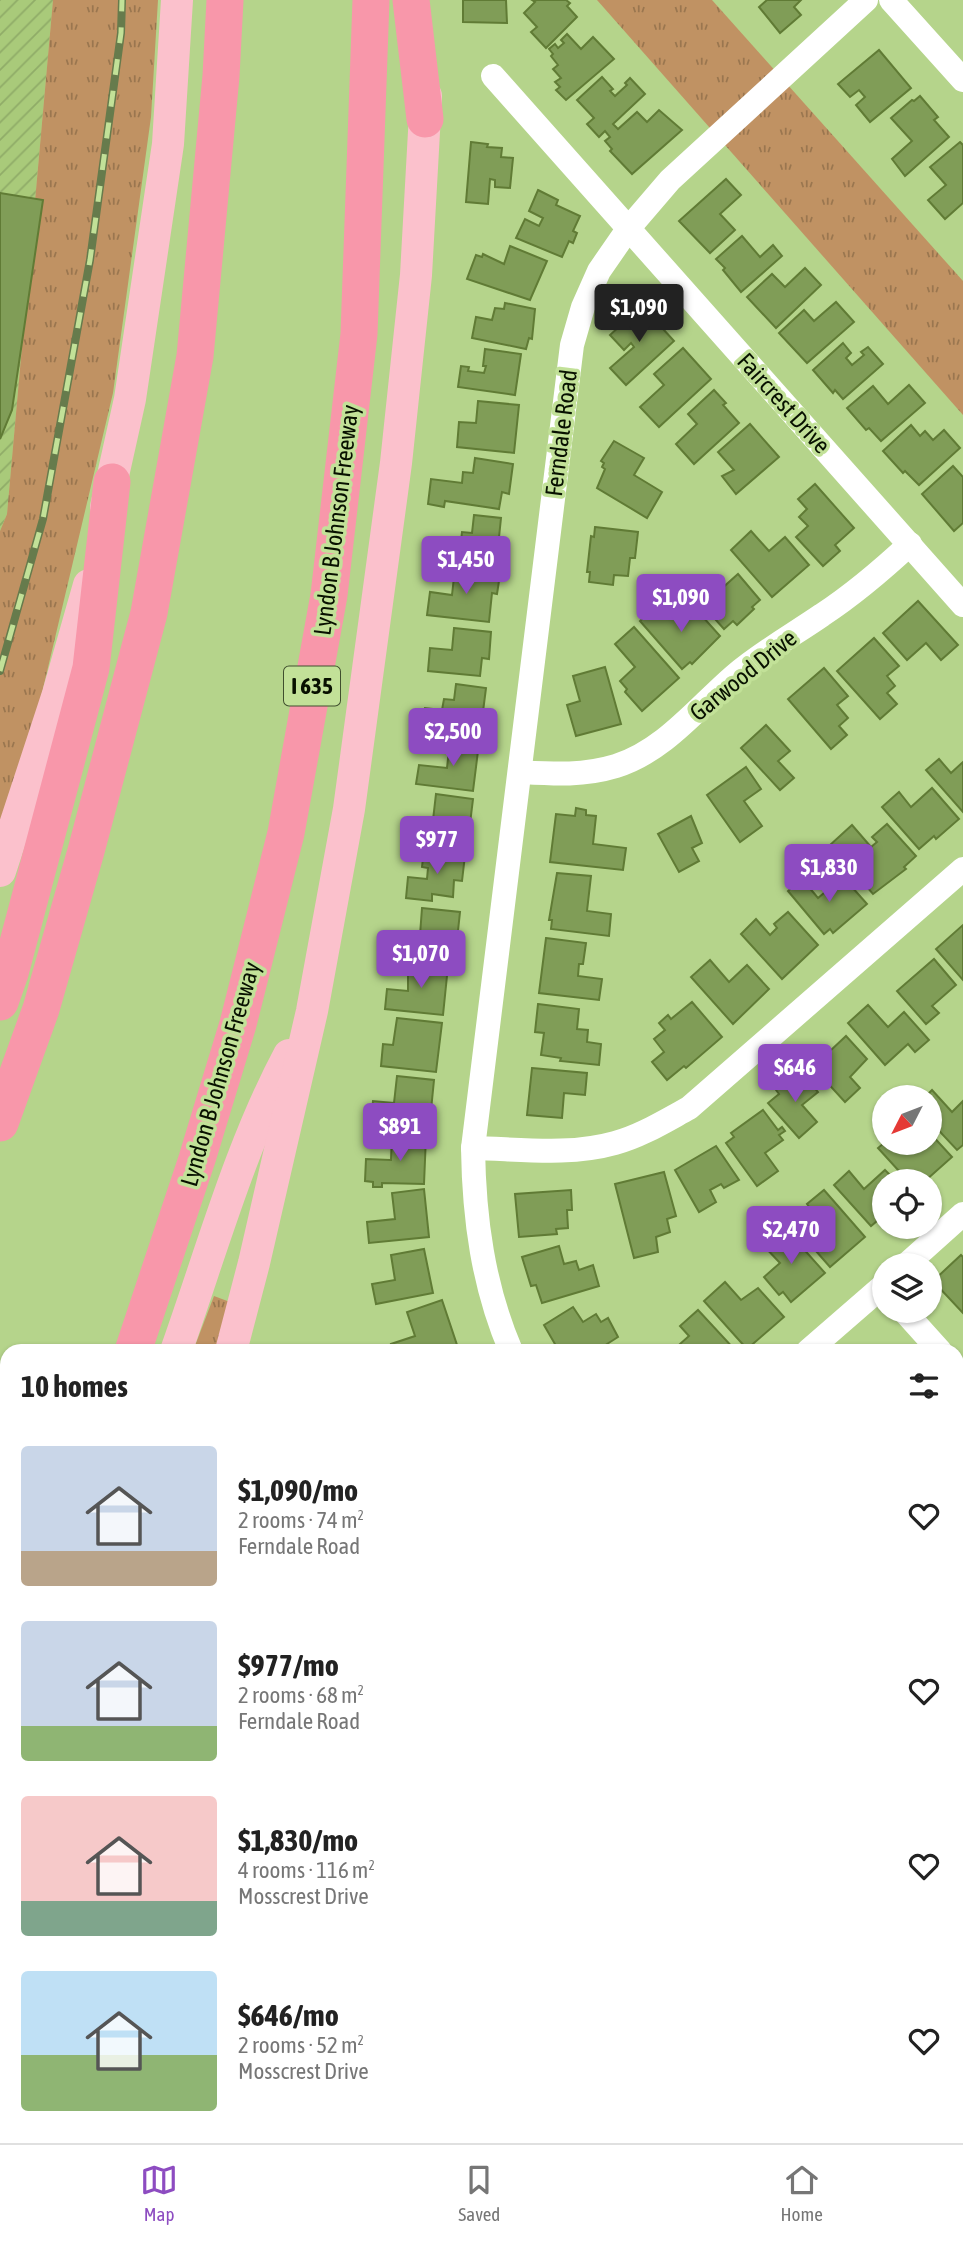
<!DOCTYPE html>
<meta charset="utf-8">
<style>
body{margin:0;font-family:"Asap Condensed",sans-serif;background:#f2f2f2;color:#222;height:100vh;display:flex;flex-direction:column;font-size:26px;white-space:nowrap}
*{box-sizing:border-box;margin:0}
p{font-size:23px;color:#767676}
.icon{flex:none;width:38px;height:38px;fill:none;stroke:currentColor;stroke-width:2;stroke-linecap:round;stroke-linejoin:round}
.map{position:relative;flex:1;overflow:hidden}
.panel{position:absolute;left:0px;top:1344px;width:964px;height:800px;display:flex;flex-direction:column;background:#fff;border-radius:21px 21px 0 0;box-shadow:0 2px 5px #0004}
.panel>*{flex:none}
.needle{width:46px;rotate:228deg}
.fabs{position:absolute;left:872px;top:1085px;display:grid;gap:14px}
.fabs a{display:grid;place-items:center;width:70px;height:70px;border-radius:50%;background:#fff;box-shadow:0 2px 5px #0004;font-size:35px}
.price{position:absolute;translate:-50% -60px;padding:0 16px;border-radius:7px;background:#8d4cc1;color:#fff;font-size:23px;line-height:46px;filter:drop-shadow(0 2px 4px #0008)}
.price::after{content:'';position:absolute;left:50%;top:42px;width:21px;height:16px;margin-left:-10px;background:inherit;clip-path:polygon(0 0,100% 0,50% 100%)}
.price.on{background:#222;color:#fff}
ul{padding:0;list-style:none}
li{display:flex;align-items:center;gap:21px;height:175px;padding:0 21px}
li span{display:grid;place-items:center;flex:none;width:196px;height:140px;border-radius:7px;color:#555}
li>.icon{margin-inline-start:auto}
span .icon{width:84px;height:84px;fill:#fffc;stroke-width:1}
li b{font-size:30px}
h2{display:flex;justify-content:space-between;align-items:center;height:84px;padding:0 21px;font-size:30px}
.tabs{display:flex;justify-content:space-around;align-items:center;height:98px;border-top:2px solid #e0e0e0;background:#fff;font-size:19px;color:#767676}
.tabs a{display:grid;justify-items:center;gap:4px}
.tabs .on{color:#8d4cc1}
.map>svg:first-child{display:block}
.industrial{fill:url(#industrial-furrows)}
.grass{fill:url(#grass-tufts)}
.building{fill:#809d57;stroke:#607b35;stroke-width:2}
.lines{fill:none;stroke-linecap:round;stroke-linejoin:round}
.minor{stroke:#fff;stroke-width:24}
.major{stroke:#fbc1cc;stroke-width:32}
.highway{stroke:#f897aa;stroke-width:37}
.rail-casing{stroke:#667b4c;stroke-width:8}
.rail{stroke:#c2e198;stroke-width:5;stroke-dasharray:16;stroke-linecap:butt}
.labels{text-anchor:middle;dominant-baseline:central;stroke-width:7;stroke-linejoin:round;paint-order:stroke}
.shield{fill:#c2e198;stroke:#404f2e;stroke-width:2}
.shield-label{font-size:23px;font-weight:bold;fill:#081100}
.street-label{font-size:24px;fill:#081100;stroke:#c2e198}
</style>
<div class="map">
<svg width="963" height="2143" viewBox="0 0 963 2143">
<defs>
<pattern id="industrial-furrows" width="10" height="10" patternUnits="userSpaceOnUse" patternTransform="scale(1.75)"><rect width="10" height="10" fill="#a9ca7a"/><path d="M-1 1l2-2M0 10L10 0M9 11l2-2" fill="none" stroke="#90ac68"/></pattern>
<pattern id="grass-tufts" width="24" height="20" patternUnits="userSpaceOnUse" patternTransform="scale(1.75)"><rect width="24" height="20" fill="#c09263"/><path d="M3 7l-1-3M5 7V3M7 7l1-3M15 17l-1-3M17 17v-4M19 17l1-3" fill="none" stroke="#9a764f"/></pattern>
</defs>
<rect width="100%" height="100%" fill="#b5d48b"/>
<!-- industrial -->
<path class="industrial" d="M0,0H53L7,514L0,531Z"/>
<!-- grass -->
<g class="grass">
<path d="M53,0H158L151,117L113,393L37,714L0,822V531L7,514Z"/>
<path d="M597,0H712L963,281V415Z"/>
<path d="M214,1296L230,1302L216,1351H193Z"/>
</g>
<!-- building -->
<g class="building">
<path d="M463,0H506L507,23L463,22Z"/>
<path d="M532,0H566L570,3L567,6L577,17L546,48L531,32L537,27L524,13L535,2Z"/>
<path d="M767,0H801L794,7L801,15L780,33L759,7Z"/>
<path d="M567,34L581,49L593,37L614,59L566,100L556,90L560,87L555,82L561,78L553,69L558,65L551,56L553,54L549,49L555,44L558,48L564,43L561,40Z"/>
<path d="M879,50L911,88L870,122L856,105L865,97L859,90L850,97L838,84Z"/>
<path d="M602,77L613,89L610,91L615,96L627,85L625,83L630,78L645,94L613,124L618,129L637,112L647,122L659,110L682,130L632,174L610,151L612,149L605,141L610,137L605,131L599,137L587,124L594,118L577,100Z"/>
<path d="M920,96L938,117L934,120L949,137L905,176L892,159L912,141L891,118L912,100L914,101Z"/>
<path d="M471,142L488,144L487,147L502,148L501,157L513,158L510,188L495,187V180L490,179L488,204L466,202Z"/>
<path d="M960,142L963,145V203L945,219L928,200L946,185L930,167Z"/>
<path d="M726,179L741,195L720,214L735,230L710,253L679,221Z"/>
<path d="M538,190L558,200L556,205L580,216L573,231L577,233L573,243L569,241L562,257L516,238L525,219L539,226L543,218L529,211Z"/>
<path d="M0,193L43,200L12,410L0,439Z"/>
<path d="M742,236L760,257L773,245L782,256L741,292L723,270L725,268L716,259Z"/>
<path d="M510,246L547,261L530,300L467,279L476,255L482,257L483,254L504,264Z"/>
<path d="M805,268L821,285L776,328L747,297L772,274L785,287Z"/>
<path d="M836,302L854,322L807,363L779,333L804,310L814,321Z"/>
<path d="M505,303L535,309L532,339L529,338L526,349L472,338L476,317L492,320L495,308L504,309Z"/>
<path d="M642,306L674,341L626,385L610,368L634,347L631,343L624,350L610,335Z"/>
<path d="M843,343L851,353L846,358L852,365L864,355L861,352L868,347L883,364L843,399L835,390L833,393L813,370Z"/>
<path d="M683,348L711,379L659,427L640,407L664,385L654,374Z"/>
<path d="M485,349L521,354L515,395L458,387L461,366L469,367L468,371L484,373L486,366H483Z"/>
<path d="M909,385L925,403L881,441L869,428L866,430L847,408L873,386L888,404Z"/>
<path d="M714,390L726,403L723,405L739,423L694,464L676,444L697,424L688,414Z"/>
<path d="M478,401L519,405L514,453L457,447L459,422L476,423Z"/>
<path d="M750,424L779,457L736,494L722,476L734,470L718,452Z"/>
<path d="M911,425L920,436L925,431L933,440L944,430L960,448L919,485L905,471L903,473L883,451Z"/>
<path d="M614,441L644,458L634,475L662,492L647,518L597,488L605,469L602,467L604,463L601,461Z"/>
<path d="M475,458L513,464L509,494L502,492L499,509L445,501L444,507L428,504L431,479L462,483L463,472L473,473Z"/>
<path d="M953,466L963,477V523L954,531L922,494Z"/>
<path d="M815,484L854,528L835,545L840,551L823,566L796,537L808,526L799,517L807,509L798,499Z"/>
<path d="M474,515L501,518L496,566L443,561L444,539L461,541L462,532L472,533Z"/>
<path d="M595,527L638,532L635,558H630L628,576L614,575L613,585L589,582L590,572H587L591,536L594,537Z"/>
<path d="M751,531L769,551L785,537L809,565L772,597L731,550Z"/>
<path d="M455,568L497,572L496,581H499L497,594L492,593L489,622L427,615L430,592L452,595Z"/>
<path d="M738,574L760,600L752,607L754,609L737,625L733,621L724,629L690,591L707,576L720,590Z"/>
<path d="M918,601L958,645L941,660L926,643L907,660L883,633Z"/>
<path d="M661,602L677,620L693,606L720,636L692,664L690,662L682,669L640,621Z"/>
<path d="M634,627L679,678L642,711L625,692L627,689L620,681L635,667L615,644Z"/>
<path d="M454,628L491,632L489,659L482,658L480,676L428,671L430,648L452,650Z"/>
<path d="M874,638L899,666L887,676L895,686L887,693L897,704L880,719L837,671Z"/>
<path d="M605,667L621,724L576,736L567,705L580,701L573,676Z"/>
<path d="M824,668L848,696L837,705L848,718L839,726L847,735L831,749L788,699Z"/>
<path d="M456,684L486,688L480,735L423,727L425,708L442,710L444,699L454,700Z"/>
<path d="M766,725L790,751L778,761L794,778L780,790L741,748Z"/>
<path d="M450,740L479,743L473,791L416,784L419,765L447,768Z"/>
<path d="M939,759L951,773L963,762V812L926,770Z"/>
<path d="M746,767L761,789L744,801L762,826L740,842L707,795Z"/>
<path d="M932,788L959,819L936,839L934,836L919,849L882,807L899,792L911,807Z"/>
<path d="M436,794L473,799L467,848L406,841L409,818L433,820Z"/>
<path d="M576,808L586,810V815L596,816L593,844L626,848L623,870L550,862L556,814L575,816Z"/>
<path d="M691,816L702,843L692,848L699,861L679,872L658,834Z"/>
<path d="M887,824L916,856L904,867L906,869L873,894L830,845L852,825L871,847L877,842L872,837Z"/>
<path d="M424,850L465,855L462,881L454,880L453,897L432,894V901L406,898L408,877L427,879L428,868L422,867Z"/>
<path d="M557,873L591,876L587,911L611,914L609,936L551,929L552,920H549Z"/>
<path d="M843,877L867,904L833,933L830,929L824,934L788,891L802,879L818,898Z"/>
<path d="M422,908L460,912L455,959L401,954L402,933L420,935Z"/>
<path d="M788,912L818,945L782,979L741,934L756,919L770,935L777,928L774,924Z"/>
<path d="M963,925V980L936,949Z"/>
<path d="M546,938L586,943L583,964H579L578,976L602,979L599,1000L539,993Z"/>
<path d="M934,959L956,985L932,1006L939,1013L926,1024L897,991Z"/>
<path d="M710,960L729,982L747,965L769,989L733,1024L691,977Z"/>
<path d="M408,962L448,966L443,1015L385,1009L387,989L408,991Z"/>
<path d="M692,1002L722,1037L686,1068L684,1066L667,1080L652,1062L664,1052L654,1039L665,1030L659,1023L668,1015L671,1019Z"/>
<path d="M538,1004L579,1009L577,1029L588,1030L587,1042L601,1044L599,1065L560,1061L561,1058L541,1055L544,1033L535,1032Z"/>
<path d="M868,1005L888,1027L904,1012L929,1040L915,1052L908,1044L885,1065L848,1023Z"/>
<path d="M397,1018L442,1023L436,1072L381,1066L383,1044L393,1045Z"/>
<path d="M846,1036L867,1059L850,1077L860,1088L845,1102L813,1067Z"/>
<path d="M532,1068L587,1073L585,1095L564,1093L562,1118L527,1115Z"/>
<path d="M799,1070L818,1092L802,1105L817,1122L799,1138L768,1103L779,1094L776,1090Z"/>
<path d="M397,1076L434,1080L431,1110L424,1109L422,1127L371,1122L373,1101L394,1103Z"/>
<path d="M932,1090L952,1112L963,1101V1145L957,1150L929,1120V1097H925Z"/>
<path d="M763,1110L778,1130L782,1127L785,1131L779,1135L783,1140L765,1153L778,1171L757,1186L726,1143L734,1137L731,1133Z"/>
<path d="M929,1132L952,1157L925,1181H908L878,1148L884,1143H907L912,1149L918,1143H929Z"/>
<path d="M392,1135L426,1136L424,1184L382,1183V1187H373V1182L365,1181L366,1159L391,1160Z"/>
<path d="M716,1146L739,1180L724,1188L721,1184L710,1190L716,1202L699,1212L675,1170Z"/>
<path d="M885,1170L896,1181H884V1215L871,1226L834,1185L849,1171L864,1189Z"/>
<path d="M664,1172L676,1216L667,1219L670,1232L656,1237L658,1252L634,1258L615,1184Z"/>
<path d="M424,1189L429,1237L369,1243L367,1222L395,1219L392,1193Z"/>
<path d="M571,1190L572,1210H567L568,1228L556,1229L557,1234L519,1237L515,1194Z"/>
<path d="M824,1190L865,1237L830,1267L809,1243L820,1234L809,1222L816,1216L807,1204Z"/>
<path d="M784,1227L825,1273L791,1302L783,1292L779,1295L764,1277L780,1263L763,1245Z"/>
<path d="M559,1246L564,1264L576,1261L579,1270L593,1265L599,1286L542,1303L536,1285L531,1286L522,1257Z"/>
<path d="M424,1249L433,1293L376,1304L372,1284L395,1280L391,1255Z"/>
<path d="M961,1255L963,1257V1313L933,1281Z"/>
<path d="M725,1282L741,1300L758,1288L784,1317L747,1349L704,1301Z"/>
<path d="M442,1300L457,1345L440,1351H393L391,1344L415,1336L407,1312Z"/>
<path d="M573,1307L583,1322L596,1314L601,1322L608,1318L618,1337L596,1351H559L544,1325Z"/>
<path d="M698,1310L736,1351H687L680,1344L689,1336L680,1326Z"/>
<path d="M957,1438L963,1444V1480L957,1485Z"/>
<path d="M963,1630V1671L957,1675V1634Z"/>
<path d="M963,1686V1709L957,1701V1690Z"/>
<path d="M957,1881L963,1890V1911L957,1914Z"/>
<path d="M963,1921V1978L957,1981V1957L961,1955L957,1948V1925Z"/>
<path d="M265,2137H292L297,2143H259Z"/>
<path d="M484,2137H508L514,2143H477Z"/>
<path d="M575,2137H594L599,2142L568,2143Z"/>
<path d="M635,2137H654L659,2143H628Z"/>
<path d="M783,2137H827L820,2143H787Z"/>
<path d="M918,2137H946L951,2143H911Z"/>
</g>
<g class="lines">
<!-- minor -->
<g class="minor">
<path d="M891,0L963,80"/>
<path d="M493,76L963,605"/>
<path d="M520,772C554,774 583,776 616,766C664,751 697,708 734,676C762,652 793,635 822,615C854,594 882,570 910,544"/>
<path d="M473,1148C520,1149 569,1156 615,1143C641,1136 665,1121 689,1108L963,869"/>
<path d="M906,1265L963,1214"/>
<path d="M904,1311L940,1351"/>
<path d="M511,1351C483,1286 474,1218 473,1148L572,345L583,307L599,271L628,229L670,180L866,0"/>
<path d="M808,1351L884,1285"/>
<path d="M957,1371L963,1377"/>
<path d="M957,1787L963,1796"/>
</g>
<!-- major -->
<g class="major">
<path d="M106,507L130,399L168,144L177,0"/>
<path d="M0,871L58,694L89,585"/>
<path d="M176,1351C211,1253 240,1147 289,1055"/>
<path d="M231,1351L254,1263L312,1011L349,809L396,463L416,275L426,96"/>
<path d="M0,1609L7,1616"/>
<path d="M0,1750L7,1757"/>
<path d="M0,1803L7,1785"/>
<path d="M0,1946L7,1924"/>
<path d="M357,2137L363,2143"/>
<path d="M410,2137L415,2143"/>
</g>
<!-- highway -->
<g class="highway">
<path d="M411,0L425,119"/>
<path d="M0,1002L10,973L91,668L112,482"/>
<path d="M0,1123L41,1009L86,851L149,613L195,356L221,76L225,0"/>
<path d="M133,1351L197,1159L238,1024L286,833L329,595L359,334L371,0"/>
<path d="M0,1679L7,1662"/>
</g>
<defs>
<path id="rail" d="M0,671L43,519L90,260L121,33L122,0"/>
</defs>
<!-- rail casing -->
<use href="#rail" class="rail-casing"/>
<!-- rail -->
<use href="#rail" class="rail"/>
</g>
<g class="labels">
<!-- shield labels -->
<rect class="shield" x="284" y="666.5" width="56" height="39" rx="5"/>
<g class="shield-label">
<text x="312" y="686">I 635</text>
</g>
<!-- street labels -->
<g class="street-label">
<text transform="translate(784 403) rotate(48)">Faircrest Drive</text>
<text transform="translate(561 433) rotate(-83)">Ferndale Road</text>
<text transform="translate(336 520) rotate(-83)">Lyndon B Johnson Freeway</text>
<text transform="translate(743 675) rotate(-39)">Garwood Drive</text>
<text transform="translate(220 1074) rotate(-74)">Lyndon B Johnson Freeway</text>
</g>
</g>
</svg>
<div class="fabs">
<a><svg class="needle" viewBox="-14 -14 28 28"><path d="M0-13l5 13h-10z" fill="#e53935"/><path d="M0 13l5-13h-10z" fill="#767676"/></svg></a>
<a><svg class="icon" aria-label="locate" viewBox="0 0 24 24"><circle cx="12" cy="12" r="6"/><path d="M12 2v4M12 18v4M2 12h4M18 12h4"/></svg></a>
<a><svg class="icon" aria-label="layers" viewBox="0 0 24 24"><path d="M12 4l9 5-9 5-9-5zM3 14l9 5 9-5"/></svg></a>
</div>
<b class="price on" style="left:639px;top:344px">$1,090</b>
<b class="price" style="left:466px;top:596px">$1,450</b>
<b class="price" style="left:681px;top:634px">$1,090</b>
<b class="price" style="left:453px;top:768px">$2,500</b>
<b class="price" style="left:437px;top:876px">$977</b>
<b class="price" style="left:829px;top:904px">$1,830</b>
<b class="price" style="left:421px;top:990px">$1,070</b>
<b class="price" style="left:795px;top:1104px">$646</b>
<b class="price" style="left:400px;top:1163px">$891</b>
<b class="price" style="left:791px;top:1266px">$2,470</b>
<section class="panel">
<h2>10 homes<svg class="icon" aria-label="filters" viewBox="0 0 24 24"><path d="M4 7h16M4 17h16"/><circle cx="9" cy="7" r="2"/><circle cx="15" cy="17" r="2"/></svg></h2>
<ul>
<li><span style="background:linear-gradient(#c9d6e8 75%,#b9a48a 0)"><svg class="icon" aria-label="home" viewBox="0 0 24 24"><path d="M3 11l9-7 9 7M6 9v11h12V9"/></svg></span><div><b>$1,090/mo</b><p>2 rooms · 74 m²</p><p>Ferndale Road</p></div><svg class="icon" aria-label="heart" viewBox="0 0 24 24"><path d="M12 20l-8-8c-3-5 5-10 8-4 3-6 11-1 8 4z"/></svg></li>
<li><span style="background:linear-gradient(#c9d6e8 75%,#8fb573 0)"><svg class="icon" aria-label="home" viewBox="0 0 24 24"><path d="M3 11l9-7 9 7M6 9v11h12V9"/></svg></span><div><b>$977/mo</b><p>2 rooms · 68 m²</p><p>Ferndale Road</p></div><svg class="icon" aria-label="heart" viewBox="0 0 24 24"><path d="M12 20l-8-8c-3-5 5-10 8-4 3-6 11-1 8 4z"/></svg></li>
<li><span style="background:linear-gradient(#f6c9c9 75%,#7fa58c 0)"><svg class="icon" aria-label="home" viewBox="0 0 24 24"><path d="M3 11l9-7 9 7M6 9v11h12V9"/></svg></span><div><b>$1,830/mo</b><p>4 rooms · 116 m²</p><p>Mosscrest Drive</p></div><svg class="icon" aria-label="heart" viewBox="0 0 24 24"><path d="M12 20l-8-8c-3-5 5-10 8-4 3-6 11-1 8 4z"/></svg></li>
<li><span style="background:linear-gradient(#bfe0f5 60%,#8fb573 0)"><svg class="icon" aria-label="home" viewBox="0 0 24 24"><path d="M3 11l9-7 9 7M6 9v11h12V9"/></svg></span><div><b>$646/mo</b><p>2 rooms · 52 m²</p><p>Mosscrest Drive</p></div><svg class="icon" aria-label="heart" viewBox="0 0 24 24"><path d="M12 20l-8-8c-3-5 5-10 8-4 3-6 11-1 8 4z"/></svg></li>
</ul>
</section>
</div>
<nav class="tabs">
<a class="on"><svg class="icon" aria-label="map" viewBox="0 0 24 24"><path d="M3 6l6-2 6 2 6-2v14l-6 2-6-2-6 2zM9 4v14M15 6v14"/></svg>Map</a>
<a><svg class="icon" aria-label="saved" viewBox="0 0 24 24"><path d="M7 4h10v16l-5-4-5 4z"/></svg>Saved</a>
<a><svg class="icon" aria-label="home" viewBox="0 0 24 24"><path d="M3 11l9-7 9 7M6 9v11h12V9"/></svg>Home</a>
</nav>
